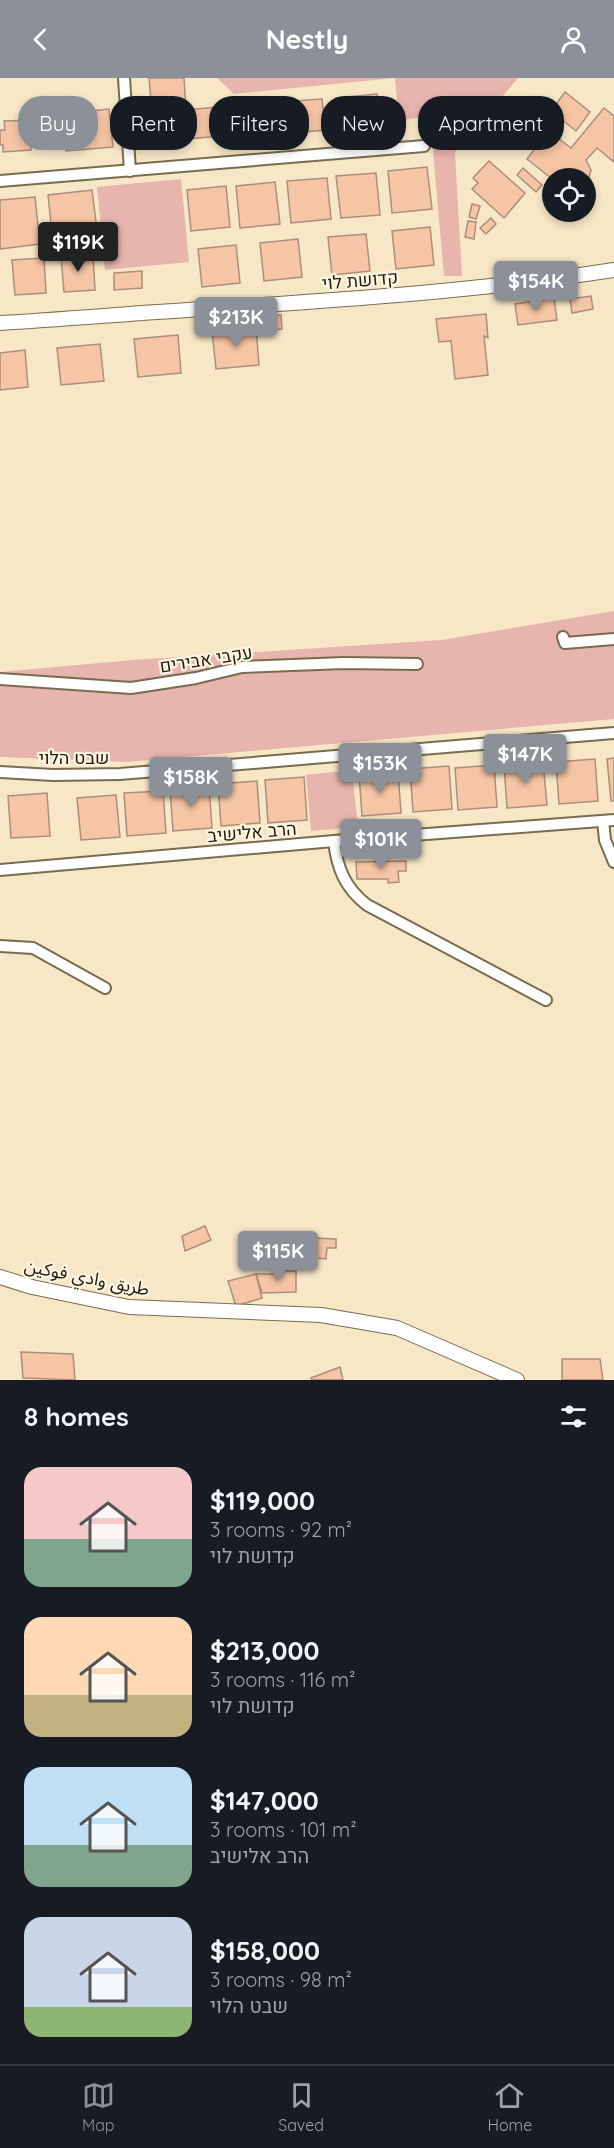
<!DOCTYPE html>
<meta charset="utf-8">
<style>
body{margin:0;font-family:Quicksand,"Noto Sans Arabic",Heebo,sans-serif;background:#20242c;color:#f1f3f6;height:100vh;display:flex;flex-direction:column;font-size:22px;white-space:nowrap}
*{box-sizing:border-box;margin:0}
p{font-size:20px;color:#9ea1a6}
.icon{flex:none;width:33px;height:33px;fill:none;stroke:currentColor;stroke-width:2;stroke-linecap:round;stroke-linejoin:round}
.map{position:relative;height:1302px;overflow:hidden}
.details{display:flex;flex-direction:column;background:#171b24;flex:1}
.details>*{flex:none}
.hud{position:absolute;left:18px;top:18px;width:579px;height:54px;display:flex;gap:12px}
.tools{position:absolute;left:542px;top:90px;display:grid;gap:12px}
.tools a{display:grid;place-items:center;width:54px;height:54px;border-radius:50%;background:#171b24;box-shadow:0 3px 9px #0003;font-size:30px}
.price{position:absolute;translate:-50% -51px;padding:0 14px;border-radius:6px;background:#8c9099;color:#fff;font-size:20px;line-height:39px;filter:drop-shadow(0 2px 3px #0008)}
.price::after{content:'';position:absolute;left:50%;top:36px;width:18px;height:14px;margin-left:-9px;background:inherit;clip-path:polygon(0 0,100% 0,50% 100%)}
.price.current{background:#222;color:#fff}
ul{padding:0;list-style:none}
li{display:flex;align-items:center;gap:18px;height:150px;padding:0 24px}
li span{display:grid;place-items:center;flex:none;width:168px;height:120px;border-radius:18px;color:#555}
li>.icon{margin-inline-start:auto}
span .icon{width:72px;height:72px;fill:#fffc;stroke-width:1}
li b{font-size:26px}
h2{display:flex;justify-content:space-between;align-items:center;height:72px;padding:0 24px;font-size:26px}
.tag{padding:0 21px;border-radius:24px;background:#171b24;box-shadow:0 3px 9px #0003;font-size:21px;line-height:54px}
.tag.current{background:#8c9099;color:#fff}
header{display:flex;justify-content:space-between;align-items:center;height:78px;padding:0 24px;background:#8c9099;color:#fff;font-size:27px;font-weight:700}
.tab-bar{display:flex;justify-content:space-around;align-items:center;height:84px;border-top:2px solid #363941;background:#171b24;font-size:16px;color:#9ea1a6}
.tab-bar a{display:grid;justify-items:center;gap:3px}
.tab-bar .current{color:#8c9099}
.map>svg:first-child{display:block}
.green{fill:#e8b4ae}
.building{fill:#f5c5a5;stroke:#ac8e7a;stroke-width:1.5}
.lines{fill:none;stroke-linecap:round;stroke-linejoin:round}
.minor-casing{stroke:#796c4e;stroke-width:14}
.tertiary-casing{stroke:#796c4e;stroke-width:16}
.minor{stroke:#fff;stroke-width:10}
.tertiary{stroke:#fff;stroke-width:14}
.labels{text-anchor:middle;dominant-baseline:central;stroke-width:4.5;stroke-linejoin:round;paint-order:stroke}
.street-label{font-size:18px;fill:#221d11;stroke:#fef5e1}
</style>
<header><svg class="icon" aria-label="back" viewBox="0 0 24 24"><path d="M15 5l-7 7 7 7"/></svg>Nestly<svg class="icon" aria-label="person" viewBox="0 0 24 24"><circle cx="12" cy="8" r="4"/><path d="M4 21q1-7 8-7t8 7"/></svg></header>
<div class="map">
<svg width="614" height="1302" viewBox="0 0 614 1302">
<rect width="100%" height="100%" fill="#f7e7c6"/>
<!-- green -->
<g class="green">
<path d="M217,0H394L234,16Z"/>
<path d="M395,0H518L455,74L462,198H444L430,39L399,42Z"/>
<path d="M181,101L189,184L105,192L97,109Z"/>
<path d="M614,533V641L127,684L0,679V594L133,582L442,562Z"/>
<path d="M352,692L358,749L311,753L306,697Z"/>
</g>
<!-- building -->
<g class="building">
<path d="M149,0H184L186,32L218,29L221,58L176,62L177,66L155,68Z"/>
<path d="M565,14L590,34L576,53L551,33Z"/>
<path d="M377,16L380,48L339,52L336,20Z"/>
<path d="M322,21L325,52L284,56L281,24Z"/>
<path d="M269,25L272,56L231,60L228,28Z"/>
<path d="M604,30L614,38V84L597,70L586,82L591,92L588,103L585,106V100H562L560,98L552,101L527,81L549,53L571,70Z"/>
<path d="M109,31L113,69L66,73L63,36Z"/>
<path d="M38,42L39,51L30,52L31,72L3,74V67H0V52H5L4,43Z"/>
<path d="M489,83L525,115L504,140L472,111L478,105L473,100Z"/>
<path d="M427,89L432,131L392,135L388,93Z"/>
<path d="M523,90L542,107L536,114L517,97Z"/>
<path d="M376,95L380,137L341,140L336,98Z"/>
<path d="M327,100L331,141L291,145L287,103Z"/>
<path d="M275,104L280,146L240,150L236,108Z"/>
<path d="M226,108L230,149L191,153L187,112Z"/>
<path d="M92,112L98,160L53,165L48,117Z"/>
<path d="M35,119L40,166L0,171V122Z"/>
<path d="M472,126L480,128L476,141L469,139Z"/>
<path d="M491,140L496,146L486,156L480,150Z"/>
<path d="M468,143L476,144L474,161L465,159Z"/>
<path d="M430,149L434,187L396,191L392,153Z"/>
<path d="M366,156L370,193L332,197L328,159Z"/>
<path d="M298,161L302,199L264,203L260,165Z"/>
<path d="M236,167L240,205L202,209L198,171Z"/>
<path d="M93,177L95,212L64,214L61,179Z"/>
<path d="M44,180L46,215L15,217L12,182Z"/>
<path d="M142,193V210L114,212V195Z"/>
<path d="M591,218L593,231L572,235L570,221Z"/>
<path d="M554,220L557,242L518,247L515,226Z"/>
<path d="M486,236L488,260L484,258L488,297L455,301L451,263L439,264L436,241Z"/>
<path d="M281,237L282,251L272,252L271,238Z"/>
<path d="M256,249L259,287L216,291L212,253Z"/>
<path d="M178,257L181,295L138,299L134,261Z"/>
<path d="M100,266L104,303L61,307L57,270Z"/>
<path d="M25,272L28,309L0,312V275Z"/>
<path d="M614,680V723H611L607,681Z"/>
<path d="M595,681L598,723L559,726L556,684Z"/>
<path d="M543,684L547,727L507,730L504,687Z"/>
<path d="M494,687L497,729L458,732L455,690Z"/>
<path d="M449,688L452,731L413,734L410,691Z"/>
<path d="M398,693L401,735L362,738L359,696Z"/>
<path d="M304,699L307,742L268,745L265,702Z"/>
<path d="M257,703L260,745L221,748L218,706Z"/>
<path d="M209,708L212,750L173,753L170,711Z"/>
<path d="M163,713L166,755L127,758L124,715Z"/>
<path d="M47,715L50,758L11,760L8,718Z"/>
<path d="M116,717L120,759L81,762L77,720Z"/>
<path d="M406,783V793H398L399,804L388,805V801H357L356,784Z"/>
<path d="M205,1148L211,1162L185,1173L182,1158Z"/>
<path d="M290,1159L336,1161V1170H327L326,1181L286,1177Z"/>
<path d="M282,1190L287,1193H296V1214L262,1215L256,1196H274L275,1191Z"/>
<path d="M256,1196L262,1220L236,1228L228,1203Z"/>
<path d="M21,1274L73,1276L75,1302L23,1300Z"/>
<path d="M562,1281H600L603,1302H562Z"/>
<path d="M340,1289L343,1302H312L311,1300Z"/>
</g>
<g class="lines">
<defs>
<g id="minor">
<path d="M124,0L130,93"/>
<path d="M0,103L424,68"/>
<path d="M563,559L565,565L614,561"/>
<path d="M0,601L131,610L196,600L242,589L344,585L417,586"/>
<path d="M0,694L53,697L120,696L614,655"/>
<path d="M603,743L605,762L614,784"/>
<path d="M334,763C337,790 345,810 367,827L546,922"/>
<path d="M0,792L334,763L614,742"/>
<path d="M0,868L33,870L105,910"/>
</g>
<g id="tertiary">
<path d="M0,245C68,241 136,235 203,231C341,222 478,213 614,192"/>
<path d="M0,1199L32,1209L129,1229L321,1237L397,1250L517,1302"/>
</g>
</defs>
<!-- minor casing -->
<use href="#minor" class="minor-casing"/>
<!-- tertiary casing -->
<use href="#tertiary" class="tertiary-casing"/>
<!-- minor -->
<use href="#minor" class="minor"/>
<!-- tertiary -->
<use href="#tertiary" class="tertiary"/>
</g>
<g class="labels">
<!-- street labels -->
<g class="street-label">
<text transform="translate(360 202) rotate(-5)">קדושת לוי</text>
<text transform="translate(206 581) rotate(-9)">עקבי אבירים</text>
<text x="74" y="679">שבט הלוי</text>
<text transform="translate(252 754) rotate(-5)">הרב אלישיב</text>
<text transform="translate(87 1199) rotate(11)">طريق وادي فوکين</text>
</g>
</g>
</svg>
<div class="tools">
<a><svg class="icon" aria-label="locate" viewBox="0 0 24 24"><circle cx="12" cy="12" r="6"/><path d="M12 2v4M12 18v4M2 12h4M18 12h4"/></svg></a>
</div>
<b class="price current" style="left:78px;top:195px">$119K</b>
<b class="price" style="left:536px;top:234px">$154K</b>
<b class="price" style="left:236px;top:270px">$213K</b>
<b class="price" style="left:525px;top:707px">$147K</b>
<b class="price" style="left:380px;top:716px">$153K</b>
<b class="price" style="left:191px;top:730px">$158K</b>
<b class="price" style="left:381px;top:792px">$101K</b>
<b class="price" style="left:278px;top:1204px">$115K</b>
<div class="hud">
<a class="tag current">Buy</a>
<a class="tag">Rent</a>
<a class="tag">Filters</a>
<a class="tag">New</a>
<a class="tag">Apartment</a>
</div>
</div>
<section class="details">
<h2>8 homes<svg class="icon" aria-label="filters" viewBox="0 0 24 24"><path d="M4 7h16M4 17h16"/><circle cx="9" cy="7" r="2"/><circle cx="15" cy="17" r="2"/></svg></h2>
<ul>
<li><span style="background:linear-gradient(#f6c9c9 60%,#7fa58c 0)"><svg class="icon" aria-label="home" viewBox="0 0 24 24"><path d="M3 11l9-7 9 7M6 9v11h12V9"/></svg></span><div><b>$119,000</b><p>3 rooms · 92 m²</p><p>קדושת לוי</p></div></li>
<li><span style="background:linear-gradient(#ffd9b3 65%,#c2b280 0)"><svg class="icon" aria-label="home" viewBox="0 0 24 24"><path d="M3 11l9-7 9 7M6 9v11h12V9"/></svg></span><div><b>$213,000</b><p>3 rooms · 116 m²</p><p>קדושת לוי</p></div></li>
<li><span style="background:linear-gradient(#bfe0f5 65%,#7fa58c 0)"><svg class="icon" aria-label="home" viewBox="0 0 24 24"><path d="M3 11l9-7 9 7M6 9v11h12V9"/></svg></span><div><b>$147,000</b><p>3 rooms · 101 m²</p><p>הרב אלישיב</p></div></li>
<li><span style="background:linear-gradient(#c9d6e8 75%,#8fb573 0)"><svg class="icon" aria-label="home" viewBox="0 0 24 24"><path d="M3 11l9-7 9 7M6 9v11h12V9"/></svg></span><div><b>$158,000</b><p>3 rooms · 98 m²</p><p>שבט הלוי</p></div></li>
</ul>
</section>
<nav class="tab-bar">
<a class="current"><svg class="icon" aria-label="map" viewBox="0 0 24 24"><path d="M3 6l6-2 6 2 6-2v14l-6 2-6-2-6 2zM9 4v14M15 6v14"/></svg>Map</a>
<a><svg class="icon" aria-label="saved" viewBox="0 0 24 24"><path d="M7 4h10v16l-5-4-5 4z"/></svg>Saved</a>
<a><svg class="icon" aria-label="home" viewBox="0 0 24 24"><path d="M3 11l9-7 9 7M6 9v11h12V9"/></svg>Home</a>
</nav>
